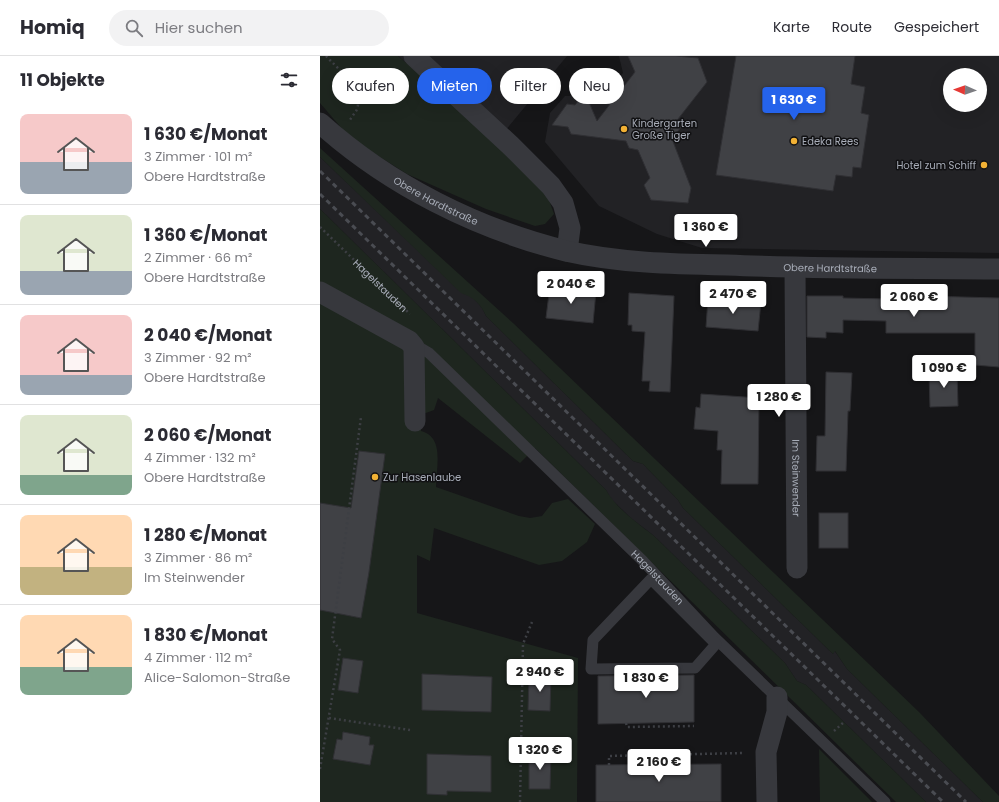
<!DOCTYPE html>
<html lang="de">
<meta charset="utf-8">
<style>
body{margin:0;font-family:Poppins,sans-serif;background:#f2f2f3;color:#2b2b33;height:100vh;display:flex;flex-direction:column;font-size:15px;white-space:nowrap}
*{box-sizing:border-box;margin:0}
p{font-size:13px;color:#7c7c81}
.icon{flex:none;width:22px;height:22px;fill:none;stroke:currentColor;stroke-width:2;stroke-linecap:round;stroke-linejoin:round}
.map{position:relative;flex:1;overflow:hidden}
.drawer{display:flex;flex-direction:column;background:#fff;width:320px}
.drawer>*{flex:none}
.top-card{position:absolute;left:12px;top:12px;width:380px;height:36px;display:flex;gap:8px}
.needle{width:26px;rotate:272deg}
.tools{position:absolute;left:623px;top:12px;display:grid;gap:8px}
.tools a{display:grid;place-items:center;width:44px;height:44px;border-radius:50%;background:#fff;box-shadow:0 4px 16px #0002;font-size:20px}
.price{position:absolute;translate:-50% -34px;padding:0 9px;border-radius:4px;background:#fff;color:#222;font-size:13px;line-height:26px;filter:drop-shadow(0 1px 2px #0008)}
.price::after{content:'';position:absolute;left:50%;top:24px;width:12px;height:9px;margin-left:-6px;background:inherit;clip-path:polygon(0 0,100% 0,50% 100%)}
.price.selected{background:#2563eb;color:#fff}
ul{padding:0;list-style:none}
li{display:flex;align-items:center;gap:12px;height:100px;padding:0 20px}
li+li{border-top:1px solid #e1e1e2}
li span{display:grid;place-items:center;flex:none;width:112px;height:80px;border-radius:8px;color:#555}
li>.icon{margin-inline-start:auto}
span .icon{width:48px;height:48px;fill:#fffc;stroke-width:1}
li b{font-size:17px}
h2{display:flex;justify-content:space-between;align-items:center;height:48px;padding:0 20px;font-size:17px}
.tag{padding:0 14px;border-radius:18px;background:#fff;box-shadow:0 4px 16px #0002;font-size:14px;line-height:36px}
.tag.selected{background:#2563eb;color:#fff}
header{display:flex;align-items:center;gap:24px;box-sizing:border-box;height:56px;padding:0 20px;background:#fff;border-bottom:1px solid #e1e1e2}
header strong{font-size:19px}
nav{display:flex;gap:22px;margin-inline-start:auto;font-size:14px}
.search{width:280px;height:36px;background:#f2f2f3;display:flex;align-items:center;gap:10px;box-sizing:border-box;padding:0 14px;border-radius:22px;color:#7c7c81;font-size:15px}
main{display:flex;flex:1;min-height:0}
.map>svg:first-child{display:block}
.built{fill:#222225;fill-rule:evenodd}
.green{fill:#1e261f}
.building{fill:#404145;stroke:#303034}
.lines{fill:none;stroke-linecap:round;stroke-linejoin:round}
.path{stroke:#3d3f44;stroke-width:2.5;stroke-dasharray:2 3;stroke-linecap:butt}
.service{stroke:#37383d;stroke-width:11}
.minor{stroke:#37383d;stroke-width:21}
.rail{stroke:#4a4c52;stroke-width:3;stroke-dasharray:5 4;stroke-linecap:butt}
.poi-dot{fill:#f2b134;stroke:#111113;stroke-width:1.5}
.labels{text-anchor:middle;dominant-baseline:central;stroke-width:3;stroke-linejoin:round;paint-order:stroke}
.poi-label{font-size:10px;fill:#a8adb8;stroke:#111113;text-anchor:start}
.street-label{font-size:10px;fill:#a8adb8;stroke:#111113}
</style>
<header>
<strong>Homiq</strong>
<div class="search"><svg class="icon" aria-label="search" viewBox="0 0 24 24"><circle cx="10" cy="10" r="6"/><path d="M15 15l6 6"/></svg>Hier suchen</div>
<nav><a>Karte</a><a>Route</a><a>Gespeichert</a></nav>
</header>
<main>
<section class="drawer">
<h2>11 Objekte<svg class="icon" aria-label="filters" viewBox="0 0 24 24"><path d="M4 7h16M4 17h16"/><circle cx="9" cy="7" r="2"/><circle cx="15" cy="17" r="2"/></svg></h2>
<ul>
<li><span style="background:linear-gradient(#f6c9c9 60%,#9aa5b1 0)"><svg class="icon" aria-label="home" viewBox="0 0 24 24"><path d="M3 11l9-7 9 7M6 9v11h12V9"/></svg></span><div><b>1 630 €/Monat</b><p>3 Zimmer · 101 m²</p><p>Obere Hardtstraße</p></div></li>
<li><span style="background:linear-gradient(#dfe7d0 70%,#9aa5b1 0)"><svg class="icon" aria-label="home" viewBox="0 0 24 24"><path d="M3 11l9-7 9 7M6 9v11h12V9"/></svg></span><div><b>1 360 €/Monat</b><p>2 Zimmer · 66 m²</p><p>Obere Hardtstraße</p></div></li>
<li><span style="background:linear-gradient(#f6c9c9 75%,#9aa5b1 0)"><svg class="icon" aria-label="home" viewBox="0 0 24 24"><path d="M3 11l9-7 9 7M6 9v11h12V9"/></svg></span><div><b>2 040 €/Monat</b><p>3 Zimmer · 92 m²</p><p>Obere Hardtstraße</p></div></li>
<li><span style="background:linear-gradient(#dfe7d0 75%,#7fa58c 0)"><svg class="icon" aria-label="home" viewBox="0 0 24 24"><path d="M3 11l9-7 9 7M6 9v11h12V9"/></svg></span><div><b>2 060 €/Monat</b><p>4 Zimmer · 132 m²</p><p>Obere Hardtstraße</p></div></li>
<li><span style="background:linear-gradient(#ffd9b3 65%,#c2b280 0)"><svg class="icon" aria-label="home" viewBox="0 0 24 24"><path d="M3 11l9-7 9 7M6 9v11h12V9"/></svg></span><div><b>1 280 €/Monat</b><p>3 Zimmer · 86 m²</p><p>Im Steinwender</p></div></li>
<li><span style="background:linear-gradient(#ffd9b3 65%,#7fa58c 0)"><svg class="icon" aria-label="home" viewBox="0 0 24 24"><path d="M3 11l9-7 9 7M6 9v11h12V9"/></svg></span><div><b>1 830 €/Monat</b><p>4 Zimmer · 112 m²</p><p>Alice-Salomon-Straße</p></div></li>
</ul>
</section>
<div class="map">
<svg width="679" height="746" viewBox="0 0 679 746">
<rect width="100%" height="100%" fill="#161618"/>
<!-- built -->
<g class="built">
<path d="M78,0H247L175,87L155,66Z"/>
<path d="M299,0H679V197L382,192L337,178L279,150L225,86L230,57L245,40L283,39L303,17ZM630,19H660V49H630Z"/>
<path d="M0,101L141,236L152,240L162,252L166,260L313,405L323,408L358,444L363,452L513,598L514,594L527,613L663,746H606L486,629L477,625L465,607L333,479L312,463L291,443L286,434L0,153Z"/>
</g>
<!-- green -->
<g class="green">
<path d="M0,0H78L155,66L228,141L234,158L225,168L215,170L166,153L87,118L30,82L0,47Z"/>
<path d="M0,92L193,267L599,656L679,740V746H663L527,613L515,595L513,598L363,452L358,444L323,408L313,405L166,260C161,248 153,241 141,237L0,101Z"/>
<path d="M0,153L286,434C297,453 316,466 333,479L465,607L477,625L486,629L606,746H576L215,392L200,407L118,342L114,354L103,358L101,375C125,381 116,412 116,431L199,460L210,462L222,460L232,447L248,443L275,468L267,486L242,505L219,509L114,472L110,505L97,499V557L258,602L257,746H0Z"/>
<path d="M499,693L552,746H500Z"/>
</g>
<!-- building -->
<g class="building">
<path d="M308,0H356L378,2L387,26L358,63L361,71L352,83L371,132L368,147L331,144L324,129L330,122L318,94L309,92L306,85L251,78L248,71L232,69L247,48L255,49L265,37L277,65L315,16Z"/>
<path d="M416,0H535L531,28L545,31L541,57L549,59L541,112L533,111L532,121L516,119L513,135L396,119Z"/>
<path d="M230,230L276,235L273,267L226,262Z"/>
<path d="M309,237L354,240L350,336L329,335L330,325H322L325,276L312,275V269H308Z"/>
<path d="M567,239L679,242V311L655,309V277H566V265L523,264V277L506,276V282L487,281V240H523V242L567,243Z"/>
<path d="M388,243L441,246L438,275L386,271Z"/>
<path d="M637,315L638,350L610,351L609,316Z"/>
<path d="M506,316L532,317L530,355H528L526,415H496L497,380H505Z"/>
<path d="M381,338L439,342L438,428H401L402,394H397L398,375L374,373L376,351L380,352Z"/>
<path d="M39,395L65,398L49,516L41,562L0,554V447L31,452Z"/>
<rect x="499" y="457" width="29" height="35"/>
<path d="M23,602L43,605L38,637L18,634Z"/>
<path d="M102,618L172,621L171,656L102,654Z"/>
<path d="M209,619L231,620L230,655L208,654Z"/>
<path d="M374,619V666L278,668V620Z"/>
<path d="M23,676L50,681L49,689H54L50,709L13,703L17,683L22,684Z"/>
<path d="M209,697L231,698L230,733H209Z"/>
<path d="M107,698L171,700V736L127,735V739L107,738Z"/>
<path d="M401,708V746H276V709Z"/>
</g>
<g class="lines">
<!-- path -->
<g class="path">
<path d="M6,0C18,13 44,33 37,53C36,56 32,60 30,64"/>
<path id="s1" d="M0,171L90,258"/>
<path d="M9,662L90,674"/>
<path d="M306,667L307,671L374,670"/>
<path d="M514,675L524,666"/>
<path d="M289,709V700L423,697"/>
<path d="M0,713L20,594L12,583L41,361"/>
<path d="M200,746L203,588L212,566"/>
</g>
<!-- service -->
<g class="service">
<path id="s2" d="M92,287L109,297L323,505L394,581L565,746"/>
<path d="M331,523L396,588L375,612L271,613L273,584Z"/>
</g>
<!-- minor -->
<g class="minor">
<path d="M94,0L190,89L231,130L243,147L250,172L247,195"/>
<path id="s3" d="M0,67C69,129 157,173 246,195C299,207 353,208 407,209C497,213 588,212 679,213"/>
<path id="s4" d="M475,212L477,512"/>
<path d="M0,236L89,285L94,291L95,365"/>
<path d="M447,746L446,696L457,656V641"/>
</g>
<!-- rail -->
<g class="rail">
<path d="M0,115L646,746"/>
<path d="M0,138L623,746"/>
</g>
</g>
<!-- markers -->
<g class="poi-dot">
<circle cx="304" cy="73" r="4"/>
<circle cx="474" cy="85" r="4"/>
<circle cx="664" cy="109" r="4"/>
<circle cx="55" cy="421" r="4"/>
</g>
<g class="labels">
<!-- poi labels -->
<g class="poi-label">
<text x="312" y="67">Kindergarten<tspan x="312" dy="12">Große Tiger</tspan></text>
<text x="482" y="85">Edeka Rees</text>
<text x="656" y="109" text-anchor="end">Hotel zum Schiff</text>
<text x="63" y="421">Zur Hasenlaube</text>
</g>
<!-- street labels -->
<g class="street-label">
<text stroke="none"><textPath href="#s3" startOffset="140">Obere Hardtstraße</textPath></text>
<text stroke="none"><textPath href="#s3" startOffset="545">Obere Hardtstraße</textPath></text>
<text stroke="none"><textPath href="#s1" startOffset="84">Hagelstauden</textPath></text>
<text stroke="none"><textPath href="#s4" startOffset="210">Im Steinwender</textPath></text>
<text stroke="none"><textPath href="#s2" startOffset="340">Hagelstauden</textPath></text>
</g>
</g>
</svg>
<div class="tools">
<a><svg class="needle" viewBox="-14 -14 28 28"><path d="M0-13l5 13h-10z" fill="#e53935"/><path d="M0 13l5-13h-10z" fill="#7c7c81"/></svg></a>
</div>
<b class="price selected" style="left:474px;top:65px">1 630 €</b>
<b class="price" style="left:386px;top:192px">1 360 €</b>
<b class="price" style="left:251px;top:249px">2 040 €</b>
<b class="price" style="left:413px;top:259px">2 470 €</b>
<b class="price" style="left:594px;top:262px">2 060 €</b>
<b class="price" style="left:624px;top:333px">1 090 €</b>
<b class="price" style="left:459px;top:362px">1 280 €</b>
<b class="price" style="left:220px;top:637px">2 940 €</b>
<b class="price" style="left:326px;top:643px">1 830 €</b>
<b class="price" style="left:220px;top:715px">1 320 €</b>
<b class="price" style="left:339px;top:727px">2 160 €</b>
<div class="top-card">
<a class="tag">Kaufen</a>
<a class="tag selected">Mieten</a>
<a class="tag">Filter</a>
<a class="tag">Neu</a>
</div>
</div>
</main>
